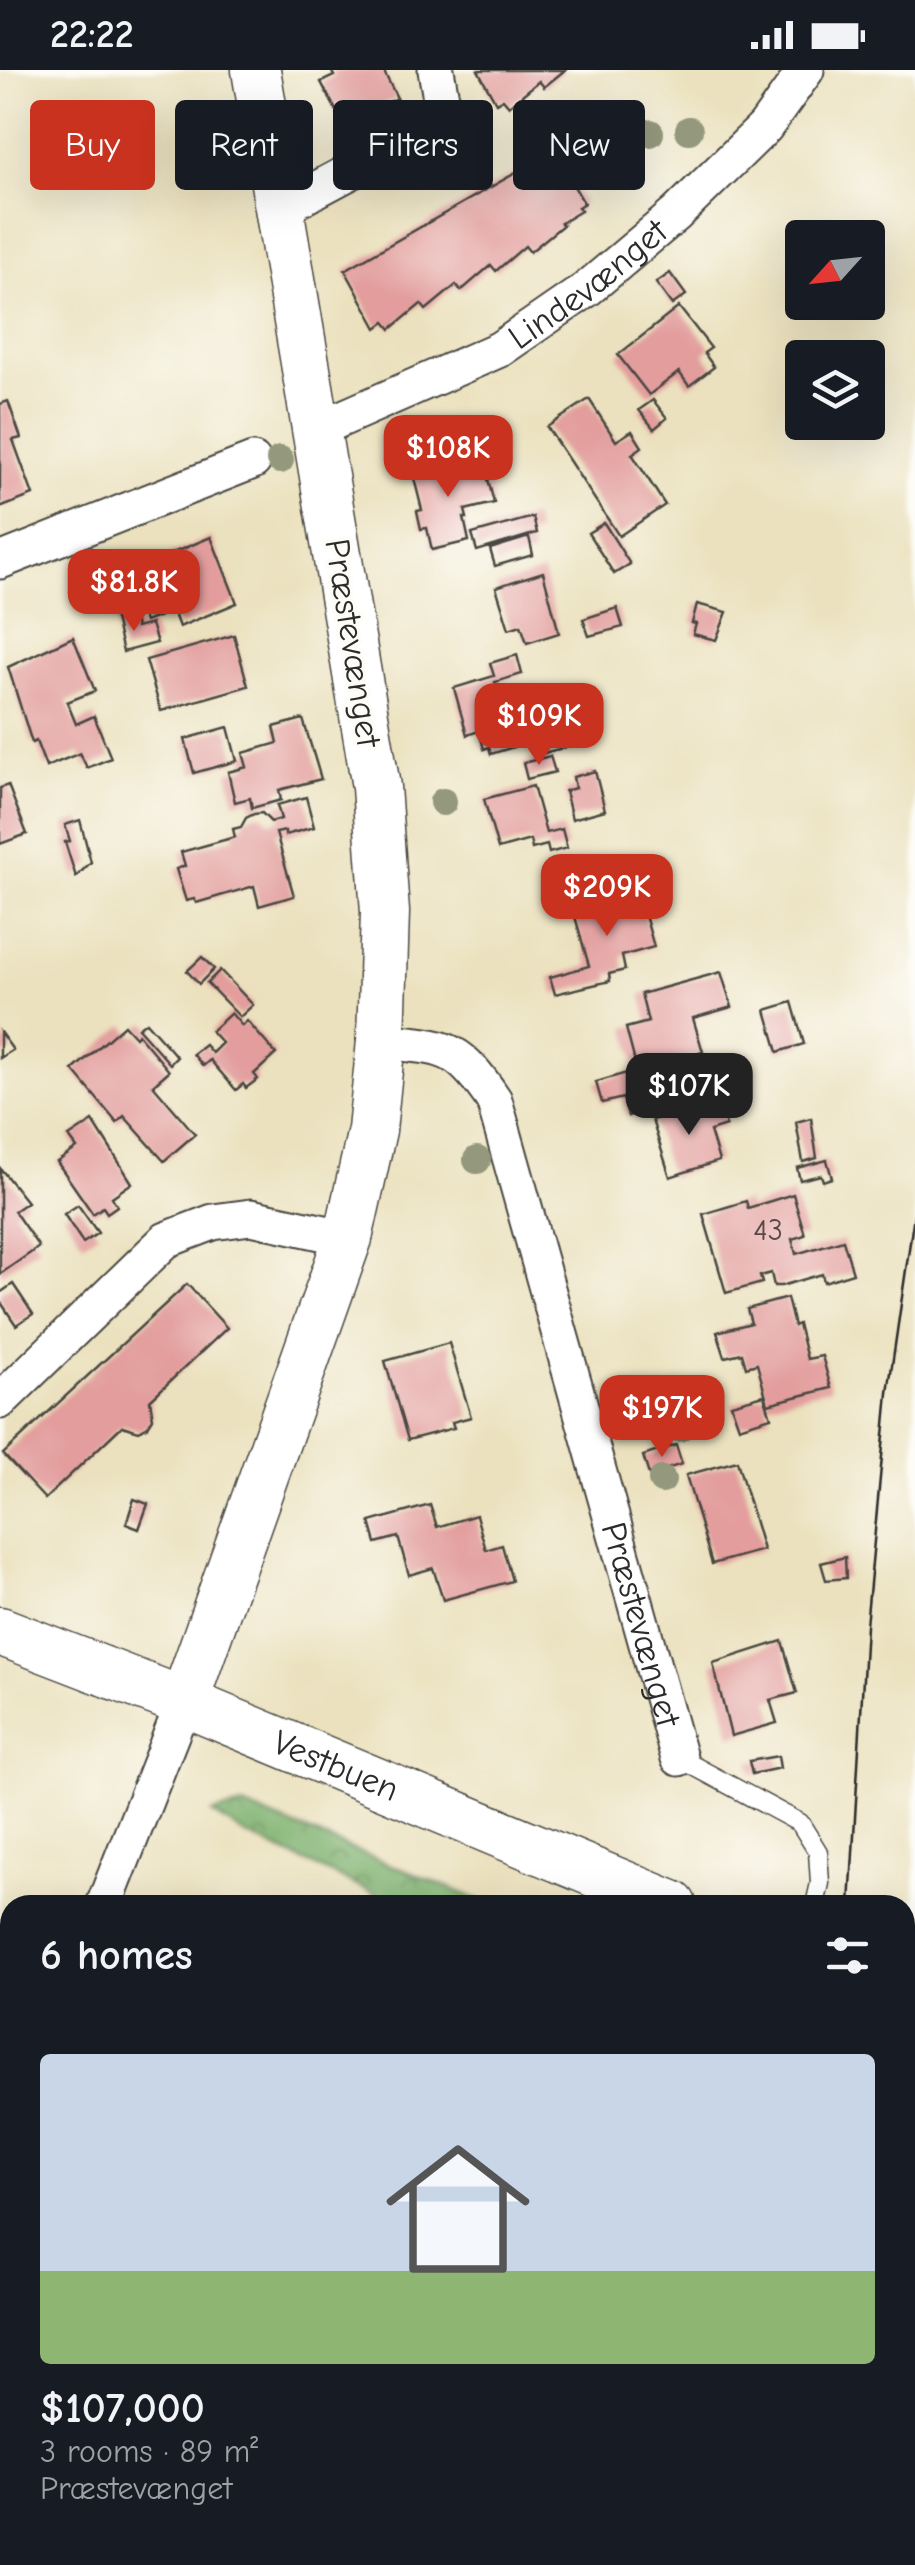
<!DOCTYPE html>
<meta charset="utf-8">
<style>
body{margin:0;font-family:"Comic Neue",sans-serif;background:#20242c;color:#f1f3f6;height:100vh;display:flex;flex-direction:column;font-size:38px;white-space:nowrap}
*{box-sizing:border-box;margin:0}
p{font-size:32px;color:#9ea1a6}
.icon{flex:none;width:55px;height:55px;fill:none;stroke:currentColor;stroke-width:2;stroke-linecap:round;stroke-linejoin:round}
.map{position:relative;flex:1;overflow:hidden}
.drawer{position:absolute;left:0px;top:1825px;width:915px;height:670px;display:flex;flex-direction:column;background:#171b24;border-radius:30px 30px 0 0;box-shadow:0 10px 40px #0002}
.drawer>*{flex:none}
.banner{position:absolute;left:30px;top:30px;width:855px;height:90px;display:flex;gap:20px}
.needle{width:65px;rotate:243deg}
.controls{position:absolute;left:785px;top:150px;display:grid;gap:20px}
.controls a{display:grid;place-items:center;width:100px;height:100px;border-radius:10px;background:#171b24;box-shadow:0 10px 40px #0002;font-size:50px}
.price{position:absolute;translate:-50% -85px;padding:0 22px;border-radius:20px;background:#c8321e;color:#fff;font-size:32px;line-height:65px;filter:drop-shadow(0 2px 5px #0008)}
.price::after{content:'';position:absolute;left:50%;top:60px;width:30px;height:22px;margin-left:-15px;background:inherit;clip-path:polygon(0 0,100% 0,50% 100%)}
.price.current{background:#222;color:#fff}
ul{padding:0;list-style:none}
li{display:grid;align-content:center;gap:20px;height:530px;padding:0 40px}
li span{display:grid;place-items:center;height:310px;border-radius:10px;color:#555}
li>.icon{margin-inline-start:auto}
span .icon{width:180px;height:180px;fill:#fffc;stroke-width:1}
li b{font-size:42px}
h2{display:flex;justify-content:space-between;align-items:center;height:120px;padding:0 40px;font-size:42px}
.chip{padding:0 35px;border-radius:10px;background:#171b24;box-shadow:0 10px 40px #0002;font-size:35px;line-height:90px}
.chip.current{background:#c8321e;color:#fff}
.status{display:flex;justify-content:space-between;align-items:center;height:70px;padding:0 50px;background:#171b24;direction:ltr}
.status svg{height:28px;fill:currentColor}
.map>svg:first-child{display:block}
.forest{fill:url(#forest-crowns);stroke:#536e4c;stroke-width:2.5}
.water{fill:#7abaee;stroke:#52728c;stroke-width:2.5}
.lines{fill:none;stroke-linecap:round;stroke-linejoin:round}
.stream{stroke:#7abaee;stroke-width:11}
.building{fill:#e29d9c}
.lane-casing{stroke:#484641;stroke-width:21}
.street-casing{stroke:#484641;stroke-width:39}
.secondary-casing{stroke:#484641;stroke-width:51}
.lane{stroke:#fff;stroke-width:18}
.street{stroke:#fff;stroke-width:35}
.secondary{stroke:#fff;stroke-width:48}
.tram{stroke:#2b2b2b;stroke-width:2.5}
.tree{fill:#94987b}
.labels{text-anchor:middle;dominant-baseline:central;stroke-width:8;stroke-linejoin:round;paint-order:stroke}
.number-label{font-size:30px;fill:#594847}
.street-label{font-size:35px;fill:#2b2b2b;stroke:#fdfcf7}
</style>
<div class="status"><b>22:22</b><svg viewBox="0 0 49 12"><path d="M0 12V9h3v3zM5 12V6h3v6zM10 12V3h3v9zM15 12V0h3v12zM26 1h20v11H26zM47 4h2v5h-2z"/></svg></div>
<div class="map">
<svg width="915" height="2495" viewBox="0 0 915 2495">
<defs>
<pattern id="forest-crowns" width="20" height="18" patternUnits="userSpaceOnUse" patternTransform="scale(2.5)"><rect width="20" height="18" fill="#7bb06c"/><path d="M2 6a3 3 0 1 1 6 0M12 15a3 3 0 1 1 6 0" fill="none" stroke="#658f59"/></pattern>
</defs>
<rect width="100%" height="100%" fill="#fdfcf7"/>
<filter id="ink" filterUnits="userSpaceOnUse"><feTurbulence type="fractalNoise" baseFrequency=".01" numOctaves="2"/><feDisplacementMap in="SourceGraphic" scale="20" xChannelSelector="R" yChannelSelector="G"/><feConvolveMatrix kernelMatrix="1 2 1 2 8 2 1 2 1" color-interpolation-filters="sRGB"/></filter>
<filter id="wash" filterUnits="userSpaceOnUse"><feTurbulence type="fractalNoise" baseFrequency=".0048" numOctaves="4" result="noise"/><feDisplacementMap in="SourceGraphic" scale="40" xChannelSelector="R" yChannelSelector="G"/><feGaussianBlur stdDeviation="2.25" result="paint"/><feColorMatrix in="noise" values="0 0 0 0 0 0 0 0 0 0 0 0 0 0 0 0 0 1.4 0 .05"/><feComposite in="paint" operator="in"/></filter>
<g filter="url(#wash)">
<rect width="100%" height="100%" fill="#ebe1be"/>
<!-- forest -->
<g class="forest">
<path d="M243,1736L492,1835H493H399L244,1764L212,1743Z"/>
<path d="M915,2384V2495H901L902,2485H905Z"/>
</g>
<!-- water -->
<path class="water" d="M292,2485H451L457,2495H279Z"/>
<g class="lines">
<!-- stream -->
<path class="stream" d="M564,2495L568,2485"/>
</g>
<g id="blocks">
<!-- building -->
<g class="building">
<path d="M331,0H383L397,28L344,55L321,12L334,6Z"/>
<path d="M478,0H565L544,17L539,11L509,36L503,29L496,33Z"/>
<path d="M549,84L563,109L568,106L584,133L578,137L581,141L561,153L563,155L530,182L525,176L496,201L491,195L461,221L456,215L426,240L421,234L391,259L385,252L377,258L345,200Z"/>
<path d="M670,203L686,225L672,235L656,213Z"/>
<path d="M679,237L711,278L704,283L714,297L689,316L679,302L649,325L618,285Z"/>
<path d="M589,329L616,371L632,361L642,377L632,384L665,435L619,466L547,357Z"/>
<path d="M653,330L667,348L654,359L639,340Z"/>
<path d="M8,331L21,368L13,370L33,425L0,438V334Z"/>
<path d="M452,386L457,408L486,401L494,433L465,440L467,448H464L469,471L432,480L427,458L421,459L417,441L422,440L411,396Z"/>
<path d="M533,447L537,463L477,481L472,464Z"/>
<path d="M604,453L630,494L614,504L588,463Z"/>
<path d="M211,467L237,533L179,557L173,541L145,552L125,503Z"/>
<path d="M529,467L533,485L495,496L490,479Z"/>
<path d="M543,502L559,563L527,573L521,555L509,559L496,517Z"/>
<path d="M697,534L727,542L716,570L693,564L696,554L692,553Z"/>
<path d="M617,538L623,557L589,566L583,549Z"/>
<path d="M133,544L136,558L151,554L157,573L123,582L115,549Z"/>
<path d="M234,565L248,616L161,641L146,590Z"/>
<path d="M73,567L95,621L67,632L76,654L94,646L111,688L87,698L80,683L46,697L36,671L32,673L8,597Z"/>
<path d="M517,585L522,604L495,612L514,677L491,684L489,677L484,679L479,661L467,665L454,618L494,606L490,593Z"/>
<path d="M562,631L574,675L544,683L531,640Z"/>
<path d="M303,649L321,709L279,720L281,730L252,738L250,728L235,732L228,702L247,697L243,683L278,673L274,657Z"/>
<path d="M228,657L237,691L194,703L185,669Z"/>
<path d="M550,686L555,702L527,709L523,693Z"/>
<path d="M595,701L605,740L572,749L565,721L575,718L573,707Z"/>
<path d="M8,715L27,764L0,774V718Z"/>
<path d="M533,716L546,763L562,759L567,778L549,783L547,775L532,779L530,770L498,779L484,729Z"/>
<path d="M306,727L314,757L285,765V761L276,763L294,826L259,836L254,816L196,833L194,829L186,831L176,799L185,796L181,782L235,767L233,759L241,757L246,748L254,744L262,743L271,752L281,749L277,735Z"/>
<path d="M80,750L91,792L76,807L65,772L70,771L65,755Z"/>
<path d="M614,816L617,830L639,824L654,877L622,886L625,900L609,904L610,911L555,924L550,907L589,896L574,843L593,837L589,823Z"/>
<path d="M202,887L214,899L199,914L187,901Z"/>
<path d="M220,900L253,935L240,947L207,913Z"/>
<path d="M721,902L732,937L693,948L703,982L642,999L649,1021L663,1017L667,1032L628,1046L623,1028L602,1033L596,1012L637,1000L626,958L648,952L641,924Z"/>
<path d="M792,932L804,974L778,982L766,940Z"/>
<path d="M231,943L242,956L247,951L276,984L254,1004L258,1009L246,1018L243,1014L236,1020L210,990L203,996L193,984L205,975L212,983L222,973L211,961Z"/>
<path d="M146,952L177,987L170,994L138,958Z"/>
<path d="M124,955L135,967L138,964L169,1001L153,1015L195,1064L164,1091L124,1046L117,1053L73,1000Z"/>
<path d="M0,962L13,980L0,988Z"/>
<path d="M704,1033L706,1038L720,1034L726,1056L710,1061L719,1091L670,1107L652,1050Z"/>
<path d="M811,1048L817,1088L803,1092L796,1052Z"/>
<path d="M93,1051L132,1113L112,1127L117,1136L107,1143L103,1137L93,1144L57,1092L77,1078L69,1067Z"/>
<path d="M827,1090L832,1108L823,1111L821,1105L800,1110L797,1098Z"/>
<path d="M0,1098L27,1132L14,1141L39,1177L0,1204Z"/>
<path d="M793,1124L805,1165L792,1169L796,1184L843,1170L853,1203L824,1212L822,1204L781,1216H774L771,1203L760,1206L762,1213L726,1223L703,1144L746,1131L748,1138Z"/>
<path d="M78,1135L98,1163L83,1173L64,1144Z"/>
<path d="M13,1214L33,1244L16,1255L0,1231V1223Z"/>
<path d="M187,1214L227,1258L150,1330L153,1348L148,1356L139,1361L122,1356L45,1429L3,1384Z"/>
<path d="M787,1228L794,1256L798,1254L807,1289L822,1286L831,1318L768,1334L757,1294L746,1297L742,1283L725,1287L717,1262L751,1253L747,1239Z"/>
<path d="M449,1273L471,1347L452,1352L454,1358L408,1370L385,1291Z"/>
<path d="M764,1325L771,1347L739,1357L731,1334Z"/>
<path d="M676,1375L682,1394L649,1405L643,1386Z"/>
<path d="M737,1391L763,1480L712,1494L686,1405Z"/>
<path d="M134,1429L148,1434L139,1459L126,1454Z"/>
<path d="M430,1435L437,1457L476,1445L486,1480L502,1475L512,1511L443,1530L433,1498L409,1505L398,1467L376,1473L370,1452Z"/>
<path d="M845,1487L846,1508L826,1510L821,1493Z"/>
<path d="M782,1571L797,1623L770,1630L777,1653L731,1666L713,1593Z"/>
<path d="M778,1686L780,1698L752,1704L749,1691Z"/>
<path d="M0,2409L10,2411V2485H46L44,2495H0Z"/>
<path d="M120,2485H182L180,2495H118Z"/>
</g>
</g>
</g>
<g filter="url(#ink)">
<use href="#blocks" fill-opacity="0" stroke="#484641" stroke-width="2.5"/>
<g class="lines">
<defs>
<path id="lane" d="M679,1688L800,1753L818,1782L820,1813L815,1835"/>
<g id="street">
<path d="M280,139L445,51L436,0"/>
<path id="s1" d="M318,359L500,279L587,219L676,144L765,57L806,0"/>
<path d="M0,491L253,391"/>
<path id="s2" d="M381,971C445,978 456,973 494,1030L679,1688"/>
<path d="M0,1331L166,1170L213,1152L251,1147L348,1168"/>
<path d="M104,1835L184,1632"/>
<path d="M0,2102L10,2077"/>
<path d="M0,2270L10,2272"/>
<path d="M92,2495L93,2485"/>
</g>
<g id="secondary">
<path id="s3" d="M0,1561L184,1632L672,1835"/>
<path d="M184,1632L348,1168L372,1060L381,971L385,842L376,717L256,0"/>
<path d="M905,1929L915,1933"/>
</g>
</defs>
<!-- lane casing -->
<use href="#lane" class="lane-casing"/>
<!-- street casing -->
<use href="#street" class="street-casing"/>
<!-- secondary casing -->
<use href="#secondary" class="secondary-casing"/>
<!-- lane -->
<use href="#lane" class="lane"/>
<!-- street -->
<use href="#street" class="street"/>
<!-- secondary -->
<use href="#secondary" class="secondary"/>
<!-- tram -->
<g class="tram">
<path d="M850,1835L866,1556L888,1323L915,1138"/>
<path d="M905,2201L915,2143"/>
<path d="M806,2495L807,2485"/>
<path d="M855,2495L856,2485"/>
</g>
</g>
<!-- trees -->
<g class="tree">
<circle cx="689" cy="60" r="14"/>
<circle cx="650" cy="63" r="14"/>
<circle cx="280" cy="390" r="14"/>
<circle cx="443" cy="732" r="14"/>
<circle cx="477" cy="1090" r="14"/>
<circle cx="679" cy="1358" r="14"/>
<circle cx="662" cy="1410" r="14"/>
</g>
</g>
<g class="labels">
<!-- number labels -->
<g class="number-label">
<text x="768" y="1160">43</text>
</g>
<!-- street labels -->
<g class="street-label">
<text stroke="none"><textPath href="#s1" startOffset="308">Lindevænget</textPath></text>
<text transform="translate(353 573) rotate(81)">Præstevænget</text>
<text stroke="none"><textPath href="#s2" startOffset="680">Præstevænget</textPath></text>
<text stroke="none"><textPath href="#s3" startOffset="362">Vestbuen</textPath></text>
</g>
</g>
</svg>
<div class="controls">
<a><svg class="needle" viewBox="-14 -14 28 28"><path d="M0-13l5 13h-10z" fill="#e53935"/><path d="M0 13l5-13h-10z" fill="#9ea1a6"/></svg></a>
<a><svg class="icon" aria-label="layers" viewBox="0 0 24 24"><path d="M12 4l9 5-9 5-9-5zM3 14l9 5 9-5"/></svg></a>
</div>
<b class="price" style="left:448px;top:430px">$108K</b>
<b class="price" style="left:134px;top:564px">$81.8K</b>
<b class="price" style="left:539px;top:698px">$109K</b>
<b class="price" style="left:607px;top:869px">$209K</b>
<b class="price current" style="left:689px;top:1068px">$107K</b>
<b class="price" style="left:662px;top:1390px">$197K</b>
<div class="banner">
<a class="chip current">Buy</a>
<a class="chip">Rent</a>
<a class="chip">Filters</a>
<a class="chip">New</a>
</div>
<section class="drawer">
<h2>6 homes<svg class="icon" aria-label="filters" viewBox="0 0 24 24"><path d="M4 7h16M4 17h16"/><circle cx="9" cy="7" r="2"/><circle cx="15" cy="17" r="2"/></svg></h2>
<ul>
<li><span style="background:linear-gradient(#c9d6e8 70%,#8fb573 0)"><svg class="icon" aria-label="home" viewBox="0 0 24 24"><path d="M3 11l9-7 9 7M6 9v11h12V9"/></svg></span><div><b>$107,000</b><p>3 rooms · 89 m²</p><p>Præstevænget</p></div></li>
</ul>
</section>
</div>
